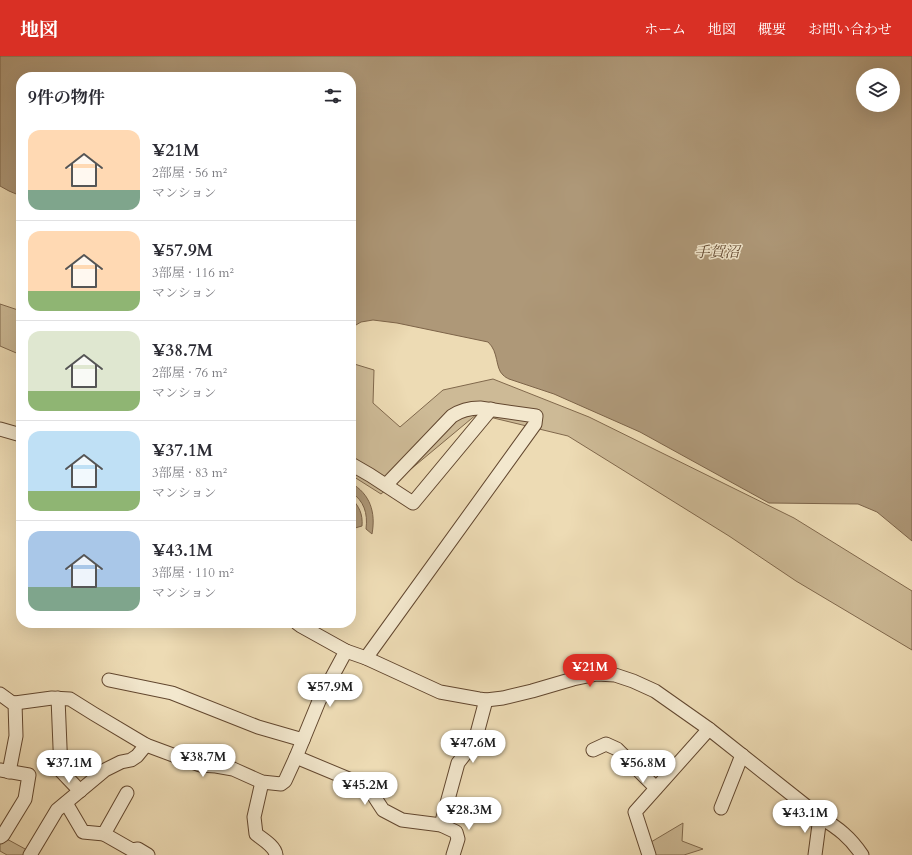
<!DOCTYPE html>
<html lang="ja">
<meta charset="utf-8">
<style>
body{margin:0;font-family:Cardo,"Noto Serif JP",serif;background:#f2f2f3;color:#2b2b33;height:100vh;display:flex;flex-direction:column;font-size:15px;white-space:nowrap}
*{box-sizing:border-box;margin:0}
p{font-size:13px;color:#7c7c81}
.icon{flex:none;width:22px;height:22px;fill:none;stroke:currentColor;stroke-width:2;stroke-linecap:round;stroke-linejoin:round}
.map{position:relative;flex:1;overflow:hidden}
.side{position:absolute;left:16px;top:16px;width:340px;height:556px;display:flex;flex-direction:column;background:#fff;border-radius:16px;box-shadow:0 4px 16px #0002}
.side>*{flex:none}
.tools{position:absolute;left:856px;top:12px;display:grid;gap:8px}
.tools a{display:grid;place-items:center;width:44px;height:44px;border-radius:50%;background:#fff;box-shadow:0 4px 16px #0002;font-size:20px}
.price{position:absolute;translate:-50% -34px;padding:0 9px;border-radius:14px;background:#fff;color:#222;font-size:13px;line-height:26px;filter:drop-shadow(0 1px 2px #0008)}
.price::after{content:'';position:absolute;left:50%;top:24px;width:12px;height:9px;margin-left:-6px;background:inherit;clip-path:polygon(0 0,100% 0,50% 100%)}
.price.active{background:#d93025;color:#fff}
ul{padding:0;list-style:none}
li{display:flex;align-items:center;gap:12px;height:100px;padding:0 12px}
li+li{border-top:1px solid #e1e1e2}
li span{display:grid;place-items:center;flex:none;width:112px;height:80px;border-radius:12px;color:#555}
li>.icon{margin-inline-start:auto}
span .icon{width:48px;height:48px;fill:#fffc;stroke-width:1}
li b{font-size:17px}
h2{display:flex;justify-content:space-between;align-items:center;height:48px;padding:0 12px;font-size:17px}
header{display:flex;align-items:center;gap:24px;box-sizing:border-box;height:56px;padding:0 20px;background:#d93025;color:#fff}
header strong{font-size:19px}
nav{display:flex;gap:22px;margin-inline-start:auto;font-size:14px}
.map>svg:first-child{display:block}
.green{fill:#cdba96;stroke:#80684c}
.water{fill:#ae9878;stroke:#7d6449;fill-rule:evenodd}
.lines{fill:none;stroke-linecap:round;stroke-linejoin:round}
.minor-casing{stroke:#62472f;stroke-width:15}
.minor{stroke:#f3e8ce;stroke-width:13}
.labels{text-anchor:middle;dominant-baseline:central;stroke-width:3;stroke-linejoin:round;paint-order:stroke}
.water-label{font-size:15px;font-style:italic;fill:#644a32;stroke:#f3e8ce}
</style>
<header>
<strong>地図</strong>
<nav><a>ホーム</a><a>地図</a><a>概要</a><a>お問い合わせ</a></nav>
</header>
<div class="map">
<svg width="912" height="799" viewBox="0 0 912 799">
<rect width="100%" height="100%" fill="#eddbb4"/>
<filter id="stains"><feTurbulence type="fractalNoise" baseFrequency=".005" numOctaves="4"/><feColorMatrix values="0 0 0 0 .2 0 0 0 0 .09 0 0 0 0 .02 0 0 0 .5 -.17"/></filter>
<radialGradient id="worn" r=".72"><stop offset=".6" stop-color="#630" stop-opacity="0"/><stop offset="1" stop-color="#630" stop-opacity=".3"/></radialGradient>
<!-- green -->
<g class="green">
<path d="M0,248L21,255V299L0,290Z"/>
<path d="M351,307L374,314L373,347L400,371L443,334L493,323L589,361L794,462L912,535V594L796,525L729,480L568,380L477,358L381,438L351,419Z"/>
<path d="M683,767L682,785L703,793L684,799H649L646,789Z"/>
<path d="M5,782L27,794L25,799H7L0,795V786Z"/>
</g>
<!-- water -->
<g class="water">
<path d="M0,0H912V485L877,456L858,448L769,447L640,376L554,338L509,323C507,322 505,321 503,319C495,312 499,296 488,286L397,267L373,264L361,266L351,272V21H21V140L9,135L0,130ZM863,19H893V49H863Z"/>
<path d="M351,427C370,438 376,456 372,478L366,473C368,457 364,445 351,436Z"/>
<path d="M351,442C359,450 363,458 362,470L355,472L351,475Z"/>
</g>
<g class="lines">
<defs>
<g id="minor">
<path d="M0,373L21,379"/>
<path d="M351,408L370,419L413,447L491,353"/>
<path d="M297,567L301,570L346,595L366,602L440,636L479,643L486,644L503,642L532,635L573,623L597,618L615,619L633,625L655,635L709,673L820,761C838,772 850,781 862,799"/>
<path d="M366,602L535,368L536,360L480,352C470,352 461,354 452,360L386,429"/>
<path d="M109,624L172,637L258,671L303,684"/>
<path d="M0,638L11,646L15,647L52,642L70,643L94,658L146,689L200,709L216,710L233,713L262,726L281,728L285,725L296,701L319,645L346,595"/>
<path d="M58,642L61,715L80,735"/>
<path d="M593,694L606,688L617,693L656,732"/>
<path d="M296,701L368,731L383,754L402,764L441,769L456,776L458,783L453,799"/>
<path d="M0,714L29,719L25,743L3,779L0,781"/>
<path d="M9,716L16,680L15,647"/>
<path d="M262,726L254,761L256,778C262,783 275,790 276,799"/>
<path d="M66,747L83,776L104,778L127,737"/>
<path d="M721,752L742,699"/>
<path d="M441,769L458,707L475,685L486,644"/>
<path d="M104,778L132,794L138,793L148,799"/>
<path d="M30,799L57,754L105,714L121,706L131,704L137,700L146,689"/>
<path d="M649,799L635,756L709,673"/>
<path d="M815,799L820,761"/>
</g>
</defs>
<!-- minor casing -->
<use href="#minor" class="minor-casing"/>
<!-- minor -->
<use href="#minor" class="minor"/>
</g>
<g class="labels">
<!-- water labels -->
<g class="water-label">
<text x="717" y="196">手賀沼</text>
</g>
</g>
<rect width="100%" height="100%" filter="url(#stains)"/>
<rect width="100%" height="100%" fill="url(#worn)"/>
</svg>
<div class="tools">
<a><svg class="icon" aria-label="layers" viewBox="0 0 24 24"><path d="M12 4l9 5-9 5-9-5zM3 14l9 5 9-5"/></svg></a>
</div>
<b class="price active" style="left:590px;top:632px">¥21M</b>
<b class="price" style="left:330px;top:652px">¥57.9M</b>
<b class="price" style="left:473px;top:708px">¥47.6M</b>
<b class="price" style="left:203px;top:722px">¥38.7M</b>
<b class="price" style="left:69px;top:728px">¥37.1M</b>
<b class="price" style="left:643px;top:728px">¥56.8M</b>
<b class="price" style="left:365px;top:750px">¥45.2M</b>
<b class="price" style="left:469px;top:775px">¥28.3M</b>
<b class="price" style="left:805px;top:778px">¥43.1M</b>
<section class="side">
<h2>9件の物件<svg class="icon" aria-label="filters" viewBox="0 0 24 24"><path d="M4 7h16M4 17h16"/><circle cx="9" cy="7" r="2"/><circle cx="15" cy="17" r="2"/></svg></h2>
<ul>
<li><span style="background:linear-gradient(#ffd9b3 75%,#7fa58c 0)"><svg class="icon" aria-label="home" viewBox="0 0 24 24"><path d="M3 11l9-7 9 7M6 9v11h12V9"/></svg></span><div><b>¥21M</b><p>2部屋 · 56 m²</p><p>マンション</p></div></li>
<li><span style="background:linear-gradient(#ffd9b3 75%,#8fb573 0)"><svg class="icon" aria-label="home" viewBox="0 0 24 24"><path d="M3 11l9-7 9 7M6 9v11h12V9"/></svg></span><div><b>¥57.9M</b><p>3部屋 · 116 m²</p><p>マンション</p></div></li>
<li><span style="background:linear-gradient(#dfe7d0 75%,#8fb573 0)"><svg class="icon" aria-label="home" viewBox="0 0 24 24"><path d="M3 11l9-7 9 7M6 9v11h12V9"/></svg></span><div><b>¥38.7M</b><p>2部屋 · 76 m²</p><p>マンション</p></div></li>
<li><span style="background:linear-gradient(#bfe0f5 75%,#8fb573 0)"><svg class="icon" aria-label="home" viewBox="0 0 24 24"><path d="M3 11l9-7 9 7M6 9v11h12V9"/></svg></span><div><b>¥37.1M</b><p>3部屋 · 83 m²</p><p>マンション</p></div></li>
<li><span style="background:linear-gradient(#a9c7e8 70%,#7fa58c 0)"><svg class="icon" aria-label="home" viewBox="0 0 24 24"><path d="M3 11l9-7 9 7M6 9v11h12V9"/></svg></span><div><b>¥43.1M</b><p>3部屋 · 110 m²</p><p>マンション</p></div></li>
</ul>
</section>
</div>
